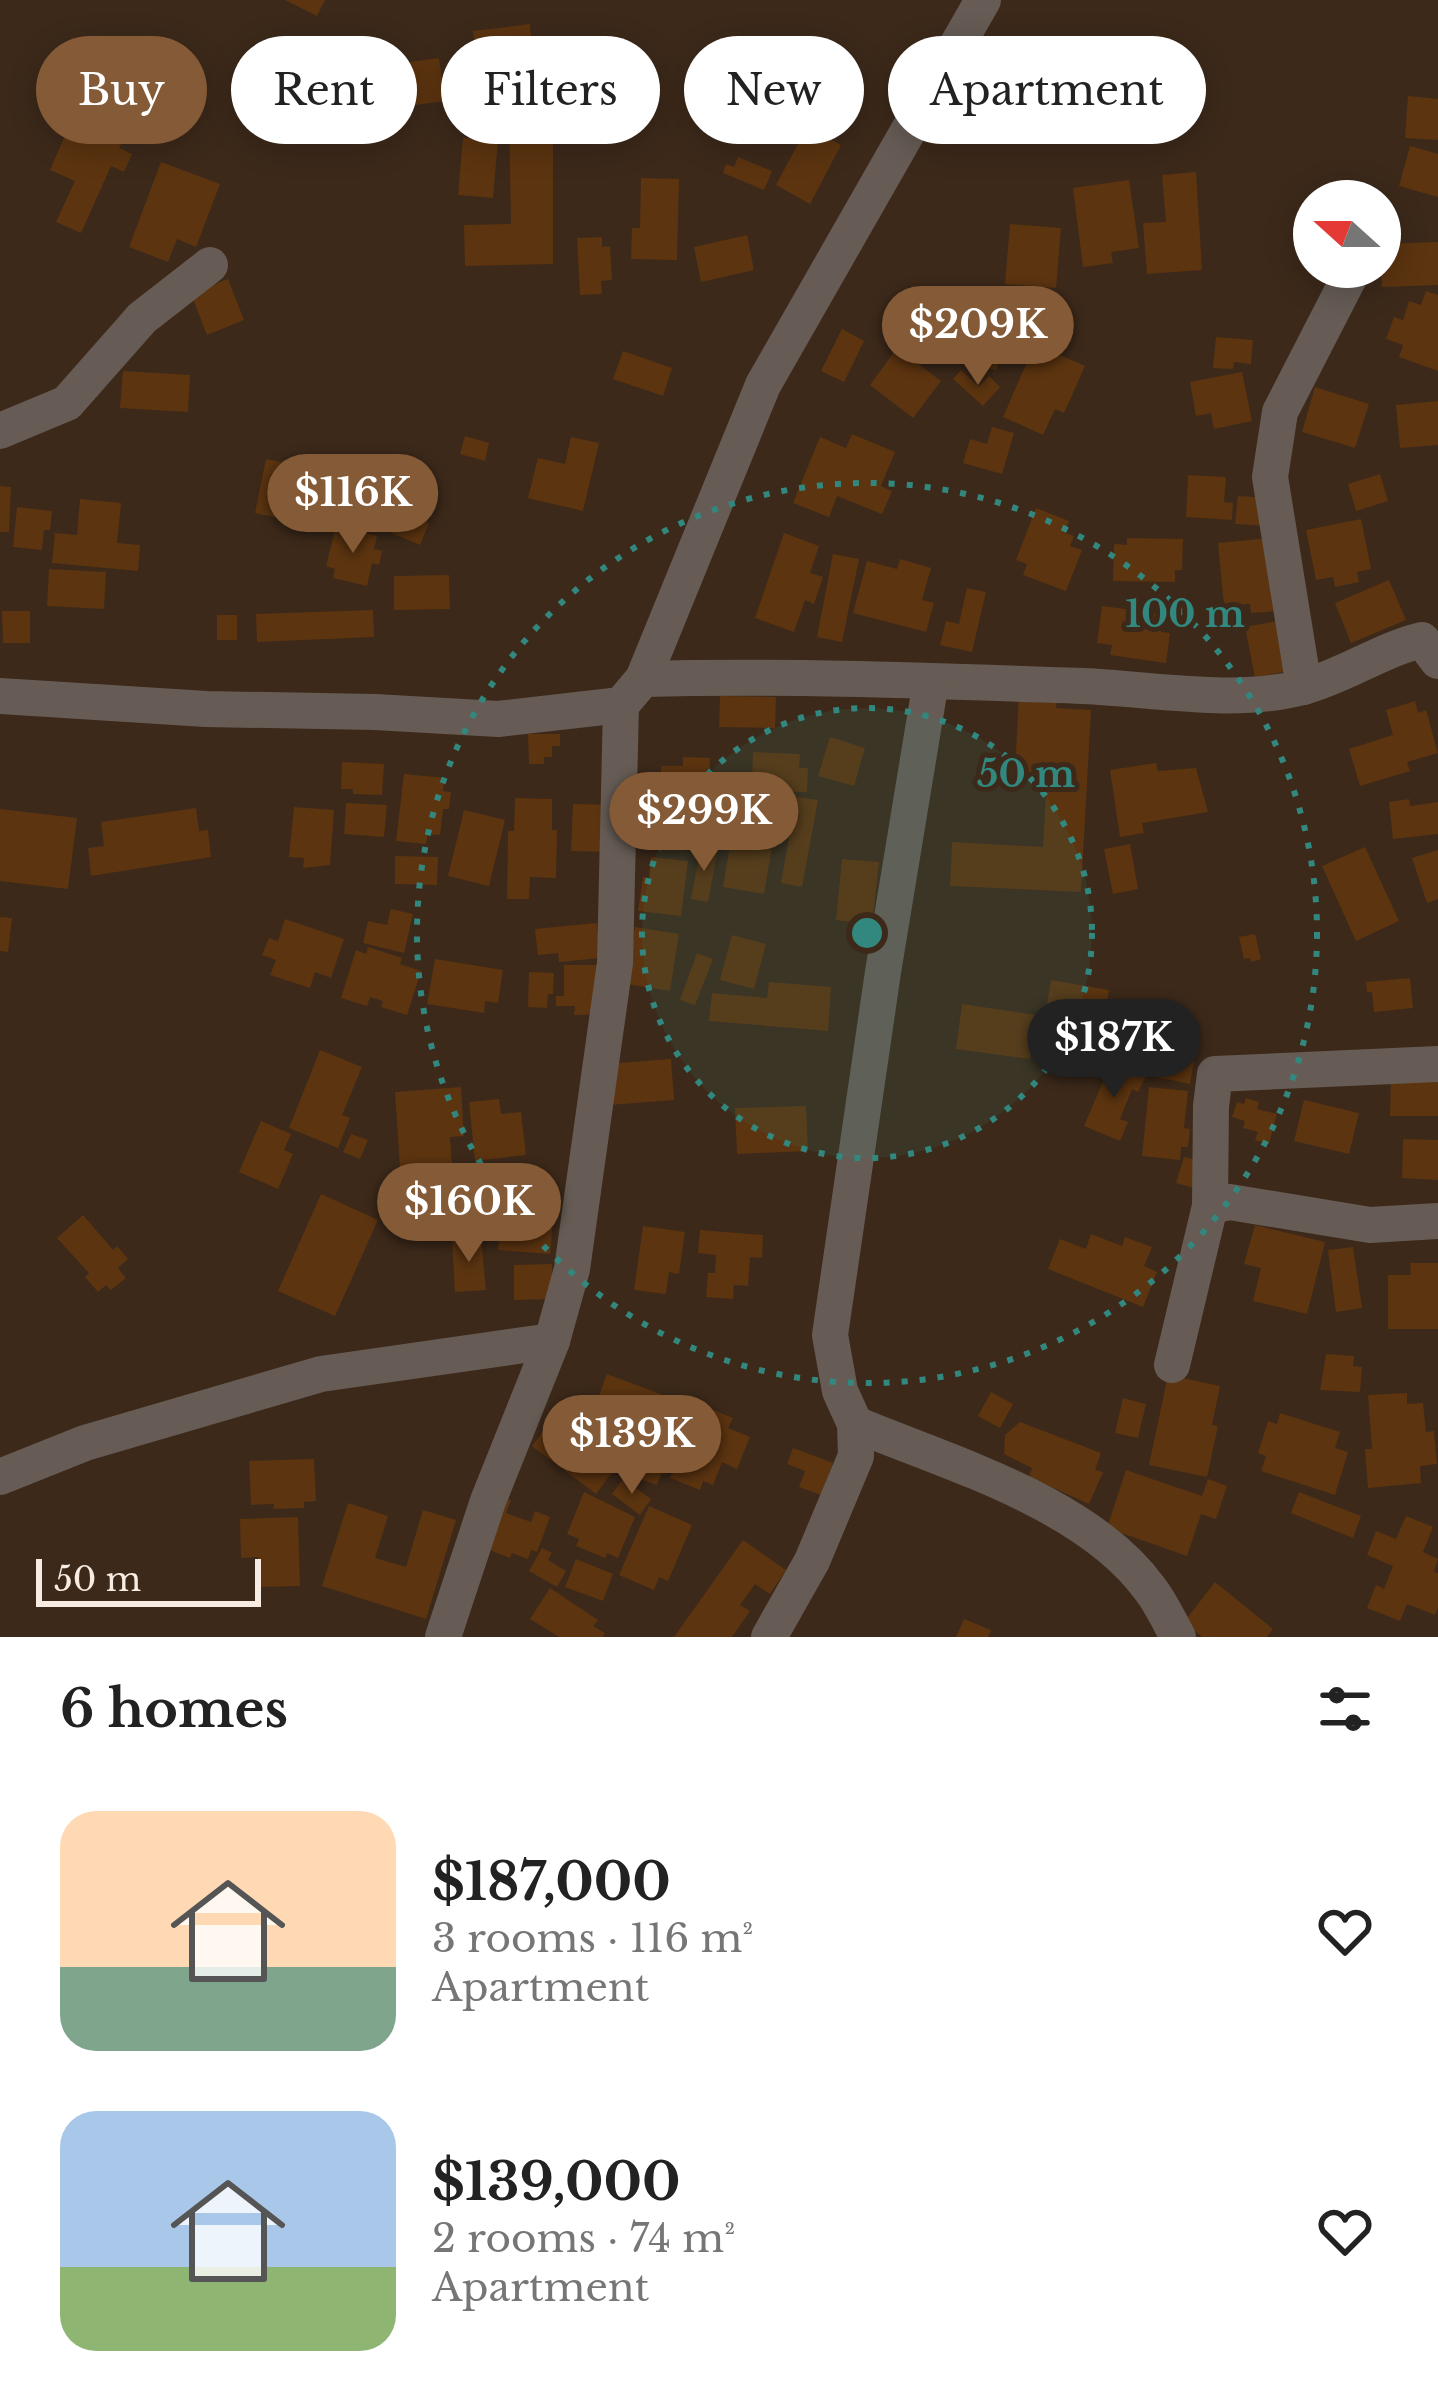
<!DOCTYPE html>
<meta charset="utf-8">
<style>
body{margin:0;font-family:"Libre Baskerville",serif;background:#f6f6f6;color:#222;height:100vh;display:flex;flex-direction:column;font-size:45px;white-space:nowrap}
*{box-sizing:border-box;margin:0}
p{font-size:39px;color:#767676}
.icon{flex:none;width:66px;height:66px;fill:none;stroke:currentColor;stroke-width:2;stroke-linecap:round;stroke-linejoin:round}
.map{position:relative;height:1637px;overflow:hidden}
.drawer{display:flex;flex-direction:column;background:#fff;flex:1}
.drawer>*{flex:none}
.guide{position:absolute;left:36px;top:36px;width:1368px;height:108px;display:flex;gap:24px}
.needle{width:78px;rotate:291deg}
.buttons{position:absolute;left:1293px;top:180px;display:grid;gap:24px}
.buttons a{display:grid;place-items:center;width:108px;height:108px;border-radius:50%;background:#fff;box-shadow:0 6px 30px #0003;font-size:60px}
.scale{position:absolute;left:36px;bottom:30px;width:225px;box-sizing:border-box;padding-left:12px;border:6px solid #f8ebe1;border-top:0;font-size:33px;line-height:42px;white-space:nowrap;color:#f8ebe1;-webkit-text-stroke:9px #3c291a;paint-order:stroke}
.price{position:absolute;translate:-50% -102px;padding:0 27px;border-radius:42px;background:#845a37;color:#fff;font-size:39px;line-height:78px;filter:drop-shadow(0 3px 6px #0008)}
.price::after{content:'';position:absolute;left:50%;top:72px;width:36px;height:27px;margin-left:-18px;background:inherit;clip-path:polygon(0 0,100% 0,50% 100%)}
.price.selected{background:#222;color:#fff}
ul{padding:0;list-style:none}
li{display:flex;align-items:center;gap:36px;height:300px;padding:0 60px}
li span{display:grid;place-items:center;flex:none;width:336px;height:240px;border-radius:36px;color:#555}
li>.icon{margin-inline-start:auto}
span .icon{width:144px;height:144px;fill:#fffc;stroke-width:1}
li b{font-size:51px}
h2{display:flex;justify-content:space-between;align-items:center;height:144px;padding:0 60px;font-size:51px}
.chip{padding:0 42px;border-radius:54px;background:#fff;box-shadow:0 6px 30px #0003;font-size:42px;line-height:108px}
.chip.selected{background:#845a37;color:#fff}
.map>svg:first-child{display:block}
.building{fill:#5c3410}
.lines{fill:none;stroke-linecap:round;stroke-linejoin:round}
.minor{stroke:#665c55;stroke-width:36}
.ring{fill:none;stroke:#32887f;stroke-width:6;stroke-dasharray:6 12}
.centre{fill:#32887f;stroke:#3c291a;stroke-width:6}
.ring-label{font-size:36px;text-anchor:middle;font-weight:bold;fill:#32887f;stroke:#3c291a;stroke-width:10;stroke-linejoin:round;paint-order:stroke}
</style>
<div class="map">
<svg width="1438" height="1637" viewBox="0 0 1438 1637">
<rect width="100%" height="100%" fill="#3c291a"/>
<!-- building -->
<g class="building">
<path d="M285,0H325L317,16Z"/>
<path d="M530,24L534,68L478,74L473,31Z"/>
<path d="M439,58L445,101L385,109L379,66Z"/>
<path d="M1408,96L1438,99V140L1405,138Z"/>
<path d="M509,120H553V264L465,266L464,225L511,224Z"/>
<path d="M100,125L125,136L119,148L132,154L124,172L111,166L81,233L56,222L75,181L50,170L67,131L92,142Z"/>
<path d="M807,127L841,145L810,204L776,185Z"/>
<path d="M463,138L498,140L493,198L458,195Z"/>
<path d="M1410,146L1438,154V197L1399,186Z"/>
<path d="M738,157L772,171L764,190L723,173L726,164L734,167Z"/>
<path d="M161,162L220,184L196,247L177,239L168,262L129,247Z"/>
<path d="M1196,172L1202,270L1147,274L1143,223L1166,222L1162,175Z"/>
<path d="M641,178L679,179L677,260L631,259L632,228H640Z"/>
<path d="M1129,180L1139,248L1111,252L1113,263L1083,267L1073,188Z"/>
<path d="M1010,224L1061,228L1056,288L1005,284Z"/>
<path d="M747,235L754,270L701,282L694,247Z"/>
<path d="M602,237V247L610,246L612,280L601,281L602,294L580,295L577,238Z"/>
<path d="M1438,242V285L1382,287L1380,244Z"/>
<path d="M228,279L244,320L207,335L191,294Z"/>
<path d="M1426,291L1438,295V371L1399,357L1403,345L1386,339L1394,317L1403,320L1409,301L1421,305Z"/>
<path d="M969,293L1015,306L996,370L951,358Z"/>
<path d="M842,329L864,341L844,382L821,371Z"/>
<path d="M1216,337L1253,340L1251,364L1234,362L1233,369L1213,368Z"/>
<path d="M1035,344L1085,366L1064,413L1055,409L1043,435L1003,417Z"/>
<path d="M897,348L941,381L913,418L870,385Z"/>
<path d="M623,351L672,368L663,396L613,379Z"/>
<path d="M961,370L979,387L989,376L1000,387L983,406L953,379Z"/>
<path d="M123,371L190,375L188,412L120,408Z"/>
<path d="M1242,372L1252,421L1214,429L1211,413L1196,416L1190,382Z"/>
<path d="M1315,387L1369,404L1355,448L1302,432Z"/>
<path d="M1438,401V445L1400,448L1396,405Z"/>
<path d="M992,427L1014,433L1002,474L963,463L970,439L987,444Z"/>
<path d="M852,434L895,452L881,486L892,491L882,514L837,496L829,517L793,503L820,437L846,448Z"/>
<path d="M465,436L489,443L485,461L460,454Z"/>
<path d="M571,437L599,443L583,511L528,498L538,458L565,464Z"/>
<path d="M266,459L338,474L327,528L255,513Z"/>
<path d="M1380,474L1388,501L1356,511L1348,484Z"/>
<path d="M1188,475L1226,477L1224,502L1233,503L1232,520L1186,517Z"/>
<path d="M0,486L11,487L9,532H0Z"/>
<path d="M1238,496L1268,498L1266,526L1235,524Z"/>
<path d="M80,499L121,503L117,543L140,545L138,571L52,563L55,533L77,535Z"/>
<path d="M385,504L429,523L420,545L375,526Z"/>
<path d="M17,507L52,511L50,530H44L42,550L13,547Z"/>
<path d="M1036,508L1069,521L1065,533L1074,536L1070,546L1082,550L1066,591L1023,575L1027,564L1016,560Z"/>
<path d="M1361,519L1371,569L1357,572L1359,582L1335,587L1333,577L1316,580L1306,530Z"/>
<path d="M336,526L377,536L374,549L382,551L379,565L372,563L367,586L333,578L335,569L326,566Z"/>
<path d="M784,533L819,546L810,573L823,577L814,604L805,600L794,632L755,618Z"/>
<path d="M1127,538L1183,539L1182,570H1175V582L1113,581L1114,544L1127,545Z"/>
<path d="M1270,538L1277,611L1251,613L1250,604L1224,606L1218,543Z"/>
<path d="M833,554L859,559L842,642L817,637Z"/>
<path d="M900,559L931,568L922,600L934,603L926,632L853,613L867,561L897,569Z"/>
<path d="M49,569L106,572L104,609L47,606Z"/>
<path d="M449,575L450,609L394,610V576Z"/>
<path d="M1389,580L1406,620L1351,643L1335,603Z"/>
<path d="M967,588L986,592L972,652L940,645L946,621L959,624Z"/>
<path d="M1102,606L1164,614L1161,632L1170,633L1166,663L1110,655L1112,645L1097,643Z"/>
<path d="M373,610L374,637L257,642L256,614Z"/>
<path d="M2,611H30V643H3Z"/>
<rect x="217" y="615" width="20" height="25"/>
<path d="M1277,621L1287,671L1255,678L1245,627Z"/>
<path d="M1019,695L1057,697L1056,708L1091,710L1081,892L950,886L952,842L1043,847L1047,773L1015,771Z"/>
<path d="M720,696L776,697L775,728L719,727Z"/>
<path d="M1415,701L1418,713L1426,710L1438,753L1407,762L1410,771L1360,786L1349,749L1393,735L1386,710Z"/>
<path d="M528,734H560V746H552V757H544V764H529Z"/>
<path d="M830,737L865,748L854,786L818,776Z"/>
<path d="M753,752L800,754L799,768H808L807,792L768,791V784L752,783Z"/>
<path d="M683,757L710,758L709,808H661V766H683Z"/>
<path d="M342,762L384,764L382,795L353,794V789H341Z"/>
<path d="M1156,763L1158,771L1196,768L1208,812L1142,823L1144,833L1120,837L1110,770Z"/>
<path d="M404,774L445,778L443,791L451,792L449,809H443L440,835L428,834L426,844L396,841Z"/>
<path d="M796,797L818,800L802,887L781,883Z"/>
<path d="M515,798L552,799V830H557L556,878L530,877L529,899H507L508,831H514Z"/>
<path d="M1409,799L1410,806L1438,802V834L1393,839L1389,802Z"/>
<path d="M346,803L387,805L384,837L344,834Z"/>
<path d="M573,804L612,805L611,852L571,851Z"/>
<path d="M294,807L334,810L330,865L303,868L304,858L289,857Z"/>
<path d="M196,808L199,831L208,830L211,857L91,876L88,848L104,846L101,822Z"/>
<path d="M0,809L77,818L68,889L0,881Z"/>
<path d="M464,810L505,820L489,886L448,876Z"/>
<path d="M644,812L701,816L700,838L643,834Z"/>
<path d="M732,834L773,840L764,894L723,887Z"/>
<path d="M1130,844L1138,889L1113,894L1104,849Z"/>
<path d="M701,846L718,849L708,902L691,899Z"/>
<path d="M1365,847L1399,921L1356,941L1322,866Z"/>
<path d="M1438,850V899L1427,903L1412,858Z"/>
<path d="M395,856L438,857L437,885L395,884Z"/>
<path d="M651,857L688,861L681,916L638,911L643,877L649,878Z"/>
<path d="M842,859L879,862L872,924L836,920Z"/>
<path d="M391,909L413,914L404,953L363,943L368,921L387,925Z"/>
<path d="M0,917L12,918L8,952L0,951Z"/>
<path d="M285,919L344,939L331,978L315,972L310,988L270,975L276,960L262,955L269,938L278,941Z"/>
<path d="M597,923L600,958L559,962L558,953L538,955L535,929Z"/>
<path d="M635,927L679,934L670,991L626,984Z"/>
<path d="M1255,934L1261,959L1251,962L1250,958L1244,959L1239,937Z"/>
<path d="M732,935L766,944L754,989L720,980Z"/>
<path d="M368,947L402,958L400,964L421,971L407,1015L381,1007L383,1001L370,997L367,1006L341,998L356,950L366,954Z"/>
<path d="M697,953L713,959L695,1005L680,1000Z"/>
<path d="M435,959L503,970L498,1003L485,1001L484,1013L427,1004Z"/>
<path d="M564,965H601L602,1014L574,1015L575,1006H556V996H564Z"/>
<path d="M529,972L554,973L553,994H548L547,1008L528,1007Z"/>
<path d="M1410,978L1413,1008L1374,1012L1372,992H1367L1366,982Z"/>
<path d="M1051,980L1109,990L1094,1075L1037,1065Z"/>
<path d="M769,982L831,987L828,1031L709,1021L712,993L767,998Z"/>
<path d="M962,1004L1036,1015L1030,1059L956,1049Z"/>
<path d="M320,1050L362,1067L342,1115L350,1118L338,1148L289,1128Z"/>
<path d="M1151,1053L1194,1061L1190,1084L1146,1075Z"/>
<path d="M671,1059L674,1100L609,1105L606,1064Z"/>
<path d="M1112,1061L1146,1076L1138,1092L1132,1089L1120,1119L1128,1122L1120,1141L1084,1126Z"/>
<path d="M1391,1076H1438V1116H1390Z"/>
<path d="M461,1087L464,1136L450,1137L452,1164L400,1168L395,1092Z"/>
<path d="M1149,1087L1188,1091L1184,1128L1190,1129L1188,1147H1181L1180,1160L1142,1156Z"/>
<path d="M1246,1098L1259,1102L1257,1109L1277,1114L1269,1144L1255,1140L1258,1132L1243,1128L1245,1121L1232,1117L1237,1102L1244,1104Z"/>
<path d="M499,1099L501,1114L521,1112L526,1155L475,1161L469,1102Z"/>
<path d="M1304,1100L1359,1113L1349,1154L1294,1141Z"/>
<path d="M806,1106L808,1151L737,1154L735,1108Z"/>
<path d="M261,1121L291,1134L284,1150L293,1154L278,1189L239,1172Z"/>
<path d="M351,1134L368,1140L360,1159L343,1152Z"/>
<path d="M1403,1139L1438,1140V1180L1402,1178Z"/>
<path d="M1184,1157L1205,1162L1197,1189L1176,1183Z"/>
<path d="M321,1194L378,1220L335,1316L278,1291Z"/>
<path d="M529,1208L554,1210L550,1254L498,1250L501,1217L528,1219Z"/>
<path d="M83,1215L113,1250L117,1246L128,1259L118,1268L126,1278L111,1290L106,1285L98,1292L85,1277L89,1273L57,1238Z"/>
<path d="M1255,1225L1325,1242L1307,1314L1253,1301L1261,1268L1244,1264Z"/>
<path d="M643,1226L685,1232L679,1274L669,1272L666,1294L634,1290Z"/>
<path d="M700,1230L763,1235L762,1258L750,1257L748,1286L734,1285L733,1299L706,1297L708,1273H715L716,1255L698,1253Z"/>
<path d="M1091,1234L1122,1246L1125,1237L1152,1247L1144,1266L1157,1272L1143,1307L1048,1269L1060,1239L1086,1249Z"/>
<path d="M481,1237L486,1290L455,1292L452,1240Z"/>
<path d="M1353,1247L1362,1308L1336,1312L1328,1250Z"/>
<path d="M1410,1263H1438V1329H1388V1275H1411Z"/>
<path d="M552,1264V1299L514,1300V1265Z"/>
<path d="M1326,1354L1354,1356L1353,1366L1362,1367L1360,1392L1320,1390Z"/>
<path d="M607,1374L687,1404L657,1485L635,1477L656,1420L598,1398Z"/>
<path d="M1168,1375L1220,1386L1212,1425L1218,1426L1207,1477L1149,1465Z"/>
<path d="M991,1392L1013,1404L1000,1428L978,1416Z"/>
<path d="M1407,1393V1404L1423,1403L1426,1432L1434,1431L1437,1464L1420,1466L1421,1483L1368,1488L1365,1449H1372L1368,1395Z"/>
<path d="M1123,1398L1146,1404L1138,1438L1115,1433Z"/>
<path d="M563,1405L612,1441L617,1435L632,1446L596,1494L532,1446Z"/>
<path d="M701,1405L733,1418L728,1428L750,1437L737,1469L722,1462L713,1485L703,1481L700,1490L670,1478Z"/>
<path d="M1280,1413L1340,1432L1335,1448L1348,1452L1335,1495L1261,1471L1266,1456L1258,1453L1268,1421L1277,1424Z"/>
<path d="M1020,1422L1101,1453L1095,1470L1103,1472L1089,1504L1029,1477L1032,1468L1004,1454L1005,1435Z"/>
<path d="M793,1448L833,1463L821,1495L799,1487L805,1471L787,1464Z"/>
<path d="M314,1459L316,1501L304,1502V1508L273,1509L274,1504L251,1505L249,1461Z"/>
<path d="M1126,1470L1202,1496L1208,1479L1227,1486L1216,1519L1201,1514L1187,1556L1107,1528Z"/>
<path d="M623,1479L651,1499L640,1515L612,1494Z"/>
<path d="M584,1492L635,1517L618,1558L607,1553L605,1558L576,1546L579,1539L567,1534Z"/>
<path d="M1299,1492L1361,1516L1353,1538L1291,1513Z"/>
<path d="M497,1495L511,1500L506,1513L531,1522L535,1511L550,1517L537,1552L531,1550L528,1559L512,1553L510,1558L490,1550Z"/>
<path d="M348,1503L388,1516L375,1558L406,1567L423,1510L456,1520L426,1619L322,1586Z"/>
<path d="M649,1506L692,1525L668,1581L659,1577L654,1590L619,1575Z"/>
<path d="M1406,1516L1433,1527L1423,1552L1438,1559L1434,1572L1438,1573V1608L1435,1615L1407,1604L1400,1621L1367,1608L1376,1585L1384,1589L1393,1566L1367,1555L1376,1531L1396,1539Z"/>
<path d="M298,1517L300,1586L259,1587L258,1557L241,1558L240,1519Z"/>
<path d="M743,1540L786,1570L770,1594L755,1584L740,1605L750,1611L732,1637H674Z"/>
<path d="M542,1548L552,1553L548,1560L566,1571L557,1587L529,1571Z"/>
<path d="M576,1559L613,1574L603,1601L565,1587Z"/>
<path d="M1215,1582L1273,1629L1267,1637H1202L1184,1622Z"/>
<path d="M550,1588L598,1620L593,1626L605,1633L603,1637H559L530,1619Z"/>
<path d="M964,1619L991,1630L988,1637H956Z"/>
</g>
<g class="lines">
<!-- minor -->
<g class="minor">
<path d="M0,431L67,403L142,318L210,265"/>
<path d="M643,679C790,675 937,681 1084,686C1151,689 1238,705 1303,687C1345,676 1380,650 1422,640L1438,661"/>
<path d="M1304,687L1270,477L1280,412L1353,270"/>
<path d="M0,696L206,709L375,712L498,719L621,705"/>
<path d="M1210,1206L1211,1106L1215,1074L1438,1064"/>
<path d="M1172,1365L1210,1206L1230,1202L1370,1225L1438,1221"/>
<path d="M855,1424C949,1463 1088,1503 1150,1589C1161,1603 1169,1621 1178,1637"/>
<path d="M0,1477L85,1443L321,1374L552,1341"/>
<path d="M443,1637L488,1501L552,1341L572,1269L615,963L621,705L643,679L763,385L983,0"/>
<path d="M769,1637L812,1561L856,1456L855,1424L840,1391L830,1335L883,972L931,681"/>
</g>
</g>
<!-- distance rings -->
<circle cx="867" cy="933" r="225" fill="#32887f" fill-opacity=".12"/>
<g class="ring">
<circle cx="867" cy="933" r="225"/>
<circle cx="867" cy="933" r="450"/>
</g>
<circle cx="867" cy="933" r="18" class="centre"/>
<g class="ring-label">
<text x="1185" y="627">100 m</text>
<text x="1026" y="787">50 m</text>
</g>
</svg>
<div class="buttons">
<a><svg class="needle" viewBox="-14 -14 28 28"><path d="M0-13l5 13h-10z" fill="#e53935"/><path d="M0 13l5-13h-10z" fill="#767676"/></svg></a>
</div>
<div class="scale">50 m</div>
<b class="price" style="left:978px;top:388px">$209K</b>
<b class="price" style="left:353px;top:556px">$116K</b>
<b class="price" style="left:704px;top:874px">$299K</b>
<b class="price selected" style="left:1114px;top:1101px">$187K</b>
<b class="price" style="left:469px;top:1265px">$160K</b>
<b class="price" style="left:632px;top:1497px">$139K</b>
<div class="guide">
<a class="chip selected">Buy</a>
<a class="chip">Rent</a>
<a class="chip">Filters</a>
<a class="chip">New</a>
<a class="chip">Apartment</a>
</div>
</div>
<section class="drawer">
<h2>6 homes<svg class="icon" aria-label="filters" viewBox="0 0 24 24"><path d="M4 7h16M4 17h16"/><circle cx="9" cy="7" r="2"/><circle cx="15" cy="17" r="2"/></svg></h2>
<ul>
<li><span style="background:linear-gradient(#ffd9b3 65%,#7fa58c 0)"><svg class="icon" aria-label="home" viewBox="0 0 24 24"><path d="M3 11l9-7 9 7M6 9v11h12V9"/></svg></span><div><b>$187,000</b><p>3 rooms · 116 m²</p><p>Apartment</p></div><svg class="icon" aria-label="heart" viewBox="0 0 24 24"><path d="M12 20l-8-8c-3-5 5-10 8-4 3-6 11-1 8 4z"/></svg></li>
<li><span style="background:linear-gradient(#a9c7e8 65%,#8fb573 0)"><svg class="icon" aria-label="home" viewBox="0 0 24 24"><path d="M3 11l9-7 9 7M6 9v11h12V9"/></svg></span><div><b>$139,000</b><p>2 rooms · 74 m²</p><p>Apartment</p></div><svg class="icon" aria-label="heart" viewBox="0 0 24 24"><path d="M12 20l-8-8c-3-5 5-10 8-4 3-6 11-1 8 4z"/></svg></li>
</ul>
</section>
